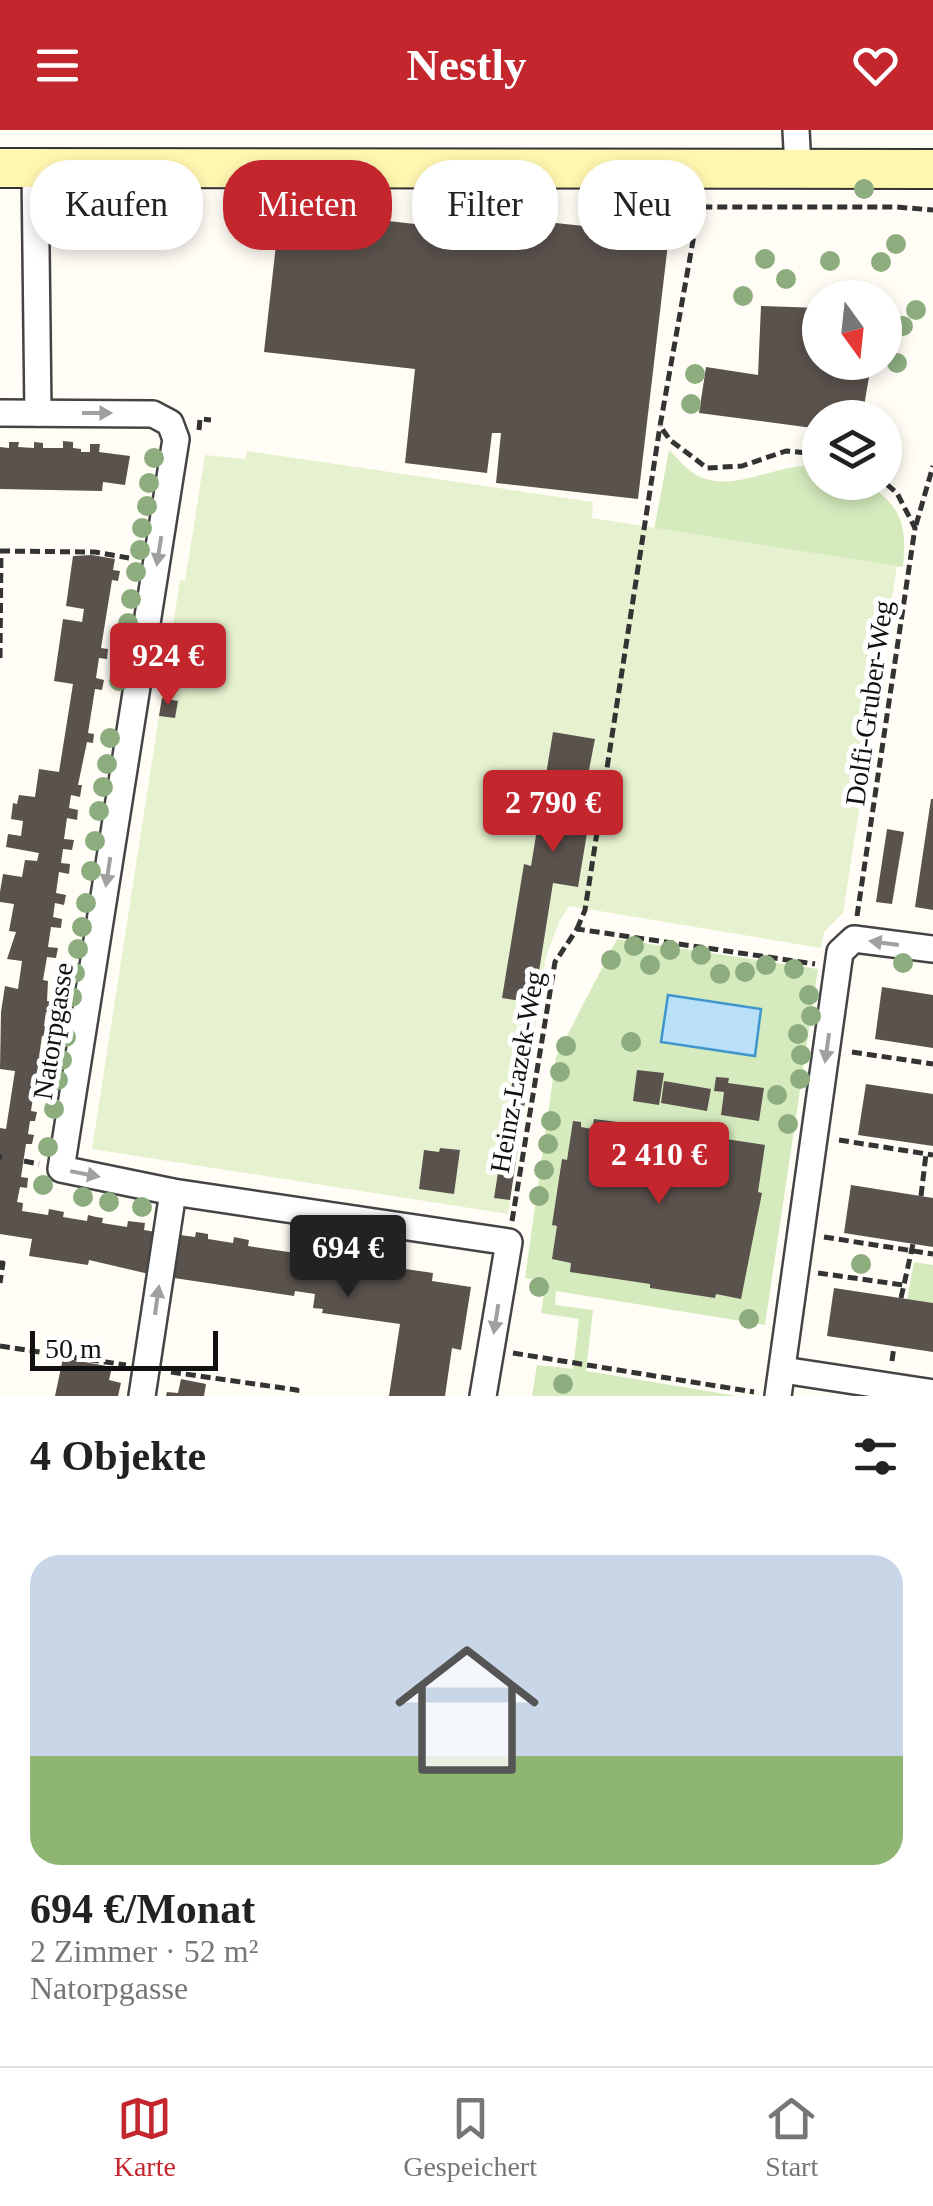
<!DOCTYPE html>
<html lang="de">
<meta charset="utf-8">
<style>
body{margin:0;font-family:"Times New Roman",serif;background:#f6f6f6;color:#222;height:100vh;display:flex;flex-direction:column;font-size:38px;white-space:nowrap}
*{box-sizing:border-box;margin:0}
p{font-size:32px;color:#767676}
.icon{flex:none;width:55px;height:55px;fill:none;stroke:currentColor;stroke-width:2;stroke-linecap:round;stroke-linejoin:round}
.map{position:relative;height:1266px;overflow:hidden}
.drawer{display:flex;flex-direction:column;background:#fff;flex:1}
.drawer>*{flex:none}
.top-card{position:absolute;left:30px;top:30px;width:875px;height:90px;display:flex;gap:20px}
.needle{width:65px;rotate:165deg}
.fabs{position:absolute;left:802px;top:150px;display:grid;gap:20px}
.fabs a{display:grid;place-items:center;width:100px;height:100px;border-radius:50%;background:#fff;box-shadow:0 5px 15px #0003;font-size:50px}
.scale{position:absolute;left:30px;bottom:25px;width:188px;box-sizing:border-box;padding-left:10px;border:5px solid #111;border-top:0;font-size:28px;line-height:35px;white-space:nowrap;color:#111;-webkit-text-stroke:8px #fff;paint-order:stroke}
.price{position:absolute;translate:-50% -85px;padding:0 22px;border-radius:10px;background:#c4262e;color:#fff;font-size:32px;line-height:65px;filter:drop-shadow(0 2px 5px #0008)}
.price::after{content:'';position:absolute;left:50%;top:60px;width:30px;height:22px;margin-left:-15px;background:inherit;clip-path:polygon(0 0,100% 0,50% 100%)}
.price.active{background:#222;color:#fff}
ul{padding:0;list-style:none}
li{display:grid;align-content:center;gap:20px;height:530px;padding:0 30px}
li span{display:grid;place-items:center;height:310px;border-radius:30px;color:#555}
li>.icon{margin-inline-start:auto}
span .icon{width:180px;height:180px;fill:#fffc;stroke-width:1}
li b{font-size:42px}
h2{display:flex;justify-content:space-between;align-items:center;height:120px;padding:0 30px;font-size:42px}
.tag{padding:0 35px;border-radius:40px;background:#fff;box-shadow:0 5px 15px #0003;font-size:35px;line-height:90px}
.tag.active{background:#c4262e;color:#fff}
header{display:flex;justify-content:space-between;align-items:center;height:130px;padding:0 30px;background:#c4262e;color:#fff;font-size:45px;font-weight:800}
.tab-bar{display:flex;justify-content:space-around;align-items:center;height:140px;border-top:2px solid #e0e0e0;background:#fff;font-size:28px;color:#767676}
.tab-bar a{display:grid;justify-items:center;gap:5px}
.tab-bar .active{color:#c4262e}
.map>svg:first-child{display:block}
.green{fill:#d5ebbd}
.pitch{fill:#e6f2cf}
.water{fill:#b9e0f7;stroke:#3f96cf;stroke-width:2.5}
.building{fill:#5a524d}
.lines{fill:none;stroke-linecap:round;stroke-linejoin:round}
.street-casing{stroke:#444;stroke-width:30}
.secondary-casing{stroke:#333;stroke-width:42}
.path{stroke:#333;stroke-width:5;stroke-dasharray:10 5;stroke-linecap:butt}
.street{stroke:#fff;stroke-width:25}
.secondary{stroke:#fff6b0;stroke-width:38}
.tree{fill:#8dad7f}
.oneway{fill:#a0a0a0}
.labels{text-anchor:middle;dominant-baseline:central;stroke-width:10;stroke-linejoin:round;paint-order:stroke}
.street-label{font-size:28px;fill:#111;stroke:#fff}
</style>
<header><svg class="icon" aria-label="menu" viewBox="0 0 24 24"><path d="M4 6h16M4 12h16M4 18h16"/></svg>Nestly<svg class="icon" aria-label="heart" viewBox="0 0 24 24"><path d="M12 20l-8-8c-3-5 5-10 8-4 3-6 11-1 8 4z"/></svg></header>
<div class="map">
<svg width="933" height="1266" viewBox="0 0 933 1266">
<rect width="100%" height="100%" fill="#fffdf5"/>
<!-- green -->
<g class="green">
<path d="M669,320C678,328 688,342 700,347C741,363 779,330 820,337V352L867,353C902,378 907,394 903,437L654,400Z"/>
<path d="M617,809L818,839L765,1195L556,1161L555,1175L593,1180L586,1241L737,1266H532L537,1235L573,1239L579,1189L541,1183L546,1151L525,1148L556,927Z"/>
<path d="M914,1132L933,1135V1173L907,1169Z"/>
</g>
<!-- pitch -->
<path class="pitch" d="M247,321L593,372L592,388L897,436L843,783L824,802L821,818L569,776L560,790L546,826L508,1084L92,1019L180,450L185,451L205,325L245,329Z"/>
<!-- water -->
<path class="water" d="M668,865L761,879L755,926L661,912Z"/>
<!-- building -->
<g class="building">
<path d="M280,79L487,102L488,86L669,105L638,369L496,353L501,303H492L487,343L405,333L415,239L264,222Z"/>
<path d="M761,176L820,178V232H878L877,240L869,247L862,288H820V299L699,283L706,237L758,245Z"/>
<path d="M63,311L73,312V318L81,319V322H90V314H100L99,322L130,326L125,355L103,352L102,361L0,359V317L9,318V312H19L18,317L34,318V312L43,313V318H63Z"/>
<path d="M92,425L115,429L113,440L120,441L118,451L112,450L101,518L108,519L107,529L99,528L96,548L104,550L102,560L95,559L88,603L94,604L93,613L87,612L78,655H82L80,667L71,665L69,678L78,680L77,690L67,688L64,709L74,710L72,720L63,719L61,733L70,734L69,744L59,742L56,763L66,765L64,775L55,773L53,787L62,789L61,798L51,797L48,817L58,818L56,828L47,827L43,850L48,851L47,871L53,872L52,883L46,882L44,896L50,897L49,907L42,906L39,927H44L43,936H38L35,951L41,952L40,961L34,960L31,981L37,982L35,991H30L28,1004L34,1005L32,1014H26L21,1047L28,1048L27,1058L20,1057L17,1072L23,1073L22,1081L48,1085L49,1079L64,1082L63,1087L87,1091L88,1085L96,1087L103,1088L102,1093L127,1097L128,1091L145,1093L144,1100L156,1102L149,1144L89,1130L88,1135L29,1126L32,1109L0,1104V998L6,999L15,941L0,939L1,882L5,856L18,859L22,831L7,829L16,802L9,801L14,774L0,772V762L3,744L22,747L25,730L37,731L39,723L6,717L8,704L21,706L23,691L11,689L13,673L17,674L19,665L35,667L39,639L59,642L73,554L54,551L63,489L82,492L84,479L66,476L73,426Z"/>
<path d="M162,568L178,571L175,588L159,586Z"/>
<path d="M553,602L595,609L589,640L605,643L599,680L591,679L578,757L553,753L534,873L502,868L524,734L531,736Z"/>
<path d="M931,669H933V780L915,777Z"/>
<path d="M887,699L904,702L892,774L876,772Z"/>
<path d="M882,857L933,865V918L875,909Z"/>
<path d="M521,897L536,899L510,1070L494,1068Z"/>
<path d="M637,940L664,943L659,975L633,971Z"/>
<path d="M716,947L729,948L728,953L764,958L759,991L721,985L724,962L714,961Z"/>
<path d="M664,951L711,959L707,981L661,973Z"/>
<path d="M866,954L933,964V1016L858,1005Z"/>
<path d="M594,989L719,1005V1008L765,1015L758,1062L762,1063L741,1169L716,1164L715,1168L650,1158V1154L570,1142L571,1133L552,1129L557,1096L552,1095L562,1029L567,1030L573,991L581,992V997L592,999Z"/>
<path d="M440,1018L460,1020L454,1064L419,1059L424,1020L439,1022Z"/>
<path d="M851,1055L933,1068V1117L844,1103Z"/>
<path d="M196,1102L208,1104V1109L233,1113L234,1107L249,1110L248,1116L433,1143L432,1151L471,1157L461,1220L452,1218L445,1266H389L400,1194L322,1183L323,1179L313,1178L315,1164L295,1161L294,1166L174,1148L180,1105L195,1107Z"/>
<path d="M834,1158L933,1173V1222L827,1206Z"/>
<path d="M63,1228L112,1237L109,1250L121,1253L118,1266H55Z"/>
<path d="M181,1249L206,1254L204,1266H166L167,1262L178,1263Z"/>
</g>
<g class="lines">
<defs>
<g id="street">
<path d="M796,0L798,38"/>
<path d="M35,38L38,283"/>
<path d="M0,283L153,284L170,293L176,309L61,1039L173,1062L509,1112L483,1266"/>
<path d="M783,1240L933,1263"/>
<path d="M142,1266L173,1062"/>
<path d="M778,1266L840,822L854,809L933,819"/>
</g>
<path id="secondary" d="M0,38L933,39"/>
</defs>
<!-- street casing -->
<use href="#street" class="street-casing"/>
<!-- secondary casing -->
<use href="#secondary" class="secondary-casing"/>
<!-- path -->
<g class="path">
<path d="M199,300L200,289L211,290"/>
<path d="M820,324L786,321L742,336L707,338L670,310L660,296L699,77H896L933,80"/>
<path d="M916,395L933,336"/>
<path d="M0,421L95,422L129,428"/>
<path d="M0,528L1,421"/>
<path d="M857,786L915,398L897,363L884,352"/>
<path d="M577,799L585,780L660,296"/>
<path d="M852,922L933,934"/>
<path d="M839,1010L933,1025"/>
<path d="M0,1027H2"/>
<path d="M24,1031L39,1034"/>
<path d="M921,1066L926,1024"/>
<path d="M512,1091L555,832L577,799L815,834"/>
<path d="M824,1107L933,1124"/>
<path d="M0,1133H3L0,1153"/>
<path d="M818,1143L903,1155"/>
<path d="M901,1168L913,1114"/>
<path d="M0,1216L126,1235"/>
<path d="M513,1223L754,1262"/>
<path d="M892,1231L894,1216"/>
<path d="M171,1242L297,1260L296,1266"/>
</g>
<!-- street -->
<use href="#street" class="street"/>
<!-- secondary -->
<use href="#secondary" class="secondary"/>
</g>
<!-- trees -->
<g class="tree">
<circle cx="864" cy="59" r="10"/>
<circle cx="471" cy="67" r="10"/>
<circle cx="234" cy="69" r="10"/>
<circle cx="63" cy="84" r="10"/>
<circle cx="896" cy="114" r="10"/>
<circle cx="765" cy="129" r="10"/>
<circle cx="830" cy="131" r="10"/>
<circle cx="881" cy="132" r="10"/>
<circle cx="786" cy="149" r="10"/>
<circle cx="743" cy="166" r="10"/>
<circle cx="916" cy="180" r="10"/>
<circle cx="903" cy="196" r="10"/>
<circle cx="897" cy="233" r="10"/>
<circle cx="695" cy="244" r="10"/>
<circle cx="691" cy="274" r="10"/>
<circle cx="154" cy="328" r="10"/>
<circle cx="149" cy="353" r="10"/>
<circle cx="147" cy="376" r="10"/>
<circle cx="142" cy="398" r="10"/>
<circle cx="140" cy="420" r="10"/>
<circle cx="136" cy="442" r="10"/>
<circle cx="131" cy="469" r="10"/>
<circle cx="128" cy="493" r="10"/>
<circle cx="123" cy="521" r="10"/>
<circle cx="119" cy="551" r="10"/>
<circle cx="110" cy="608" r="10"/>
<circle cx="107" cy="634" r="10"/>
<circle cx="103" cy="657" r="10"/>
<circle cx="99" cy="681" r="10"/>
<circle cx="95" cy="711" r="10"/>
<circle cx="91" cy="741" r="10"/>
<circle cx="86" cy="773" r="10"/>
<circle cx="82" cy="797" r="10"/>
<circle cx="634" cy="816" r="10"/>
<circle cx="78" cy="819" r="10"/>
<circle cx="670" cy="820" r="10"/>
<circle cx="701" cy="825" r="10"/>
<circle cx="611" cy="830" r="10"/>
<circle cx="903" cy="833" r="10"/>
<circle cx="650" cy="835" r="10"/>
<circle cx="766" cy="835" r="10"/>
<circle cx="794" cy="839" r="10"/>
<circle cx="745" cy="842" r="10"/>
<circle cx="75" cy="843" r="10"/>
<circle cx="720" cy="844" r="10"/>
<circle cx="809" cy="865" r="10"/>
<circle cx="72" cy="867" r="10"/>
<circle cx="811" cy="886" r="10"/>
<circle cx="798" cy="904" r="10"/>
<circle cx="66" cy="907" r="10"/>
<circle cx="631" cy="912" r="10"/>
<circle cx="566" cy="916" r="10"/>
<circle cx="801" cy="925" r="10"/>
<circle cx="62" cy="930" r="10"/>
<circle cx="560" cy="942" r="10"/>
<circle cx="800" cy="949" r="10"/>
<circle cx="58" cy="950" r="10"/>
<circle cx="777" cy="965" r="10"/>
<circle cx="54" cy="979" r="10"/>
<circle cx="551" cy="991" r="10"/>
<circle cx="788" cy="994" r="10"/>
<circle cx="548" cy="1014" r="10"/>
<circle cx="48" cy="1017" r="10"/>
<circle cx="544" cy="1040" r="10"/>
<circle cx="43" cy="1055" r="10"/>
<circle cx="539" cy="1066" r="10"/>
<circle cx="83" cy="1067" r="10"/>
<circle cx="109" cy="1072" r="10"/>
<circle cx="142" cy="1077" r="10"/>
<circle cx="861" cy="1134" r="10"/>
<circle cx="539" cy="1157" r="10"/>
<circle cx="749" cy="1189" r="10"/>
<circle cx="563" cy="1254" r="10"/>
</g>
<!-- one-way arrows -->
<defs><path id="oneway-solid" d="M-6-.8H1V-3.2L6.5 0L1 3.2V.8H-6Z" transform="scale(2.5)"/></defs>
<g class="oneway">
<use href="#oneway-solid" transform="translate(97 283)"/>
<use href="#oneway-solid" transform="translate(159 421) rotate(99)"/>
<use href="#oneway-solid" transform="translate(108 742) rotate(99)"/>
<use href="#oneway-solid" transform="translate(884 813) rotate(-172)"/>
<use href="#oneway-solid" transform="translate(827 918) rotate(98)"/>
<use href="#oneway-solid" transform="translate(85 1044) rotate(11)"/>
<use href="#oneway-solid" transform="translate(157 1170) rotate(-82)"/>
<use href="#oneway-solid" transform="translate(496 1189) rotate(99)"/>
</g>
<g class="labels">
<!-- street labels -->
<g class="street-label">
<text transform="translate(869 573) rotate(-82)">Dolfi-Gruber-Weg</text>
<text transform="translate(53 901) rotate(-81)">Natorpgasse</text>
<text transform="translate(517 942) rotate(-80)">Heinz-Lazek-Weg</text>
</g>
</g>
</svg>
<div class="fabs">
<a><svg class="needle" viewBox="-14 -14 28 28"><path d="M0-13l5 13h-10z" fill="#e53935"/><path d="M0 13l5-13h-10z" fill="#767676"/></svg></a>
<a><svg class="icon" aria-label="layers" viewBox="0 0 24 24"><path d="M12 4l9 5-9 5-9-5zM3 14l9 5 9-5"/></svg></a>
</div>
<div class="scale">50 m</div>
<b class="price" style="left:168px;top:578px">924 €</b>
<b class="price" style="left:553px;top:725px">2 790 €</b>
<b class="price" style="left:659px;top:1077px">2 410 €</b>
<b class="price active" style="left:348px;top:1170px">694 €</b>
<div class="top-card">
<a class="tag">Kaufen</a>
<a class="tag active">Mieten</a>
<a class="tag">Filter</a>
<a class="tag">Neu</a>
</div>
</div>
<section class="drawer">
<h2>4 Objekte<svg class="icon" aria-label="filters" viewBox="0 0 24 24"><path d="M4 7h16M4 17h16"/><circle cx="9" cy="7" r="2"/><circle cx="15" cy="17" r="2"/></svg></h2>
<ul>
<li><span style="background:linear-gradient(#c9d6e8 65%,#8fb573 0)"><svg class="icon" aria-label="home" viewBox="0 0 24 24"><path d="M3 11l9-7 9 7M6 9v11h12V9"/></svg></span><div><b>694 €/Monat</b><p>2 Zimmer · 52 m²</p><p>Natorpgasse</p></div></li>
</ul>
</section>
<nav class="tab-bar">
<a class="active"><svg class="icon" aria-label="map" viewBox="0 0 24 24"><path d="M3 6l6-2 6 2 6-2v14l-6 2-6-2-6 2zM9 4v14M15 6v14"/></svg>Karte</a>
<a><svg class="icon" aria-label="saved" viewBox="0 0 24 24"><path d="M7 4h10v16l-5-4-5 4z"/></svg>Gespeichert</a>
<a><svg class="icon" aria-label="home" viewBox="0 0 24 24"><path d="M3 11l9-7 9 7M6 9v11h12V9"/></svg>Start</a>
</nav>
